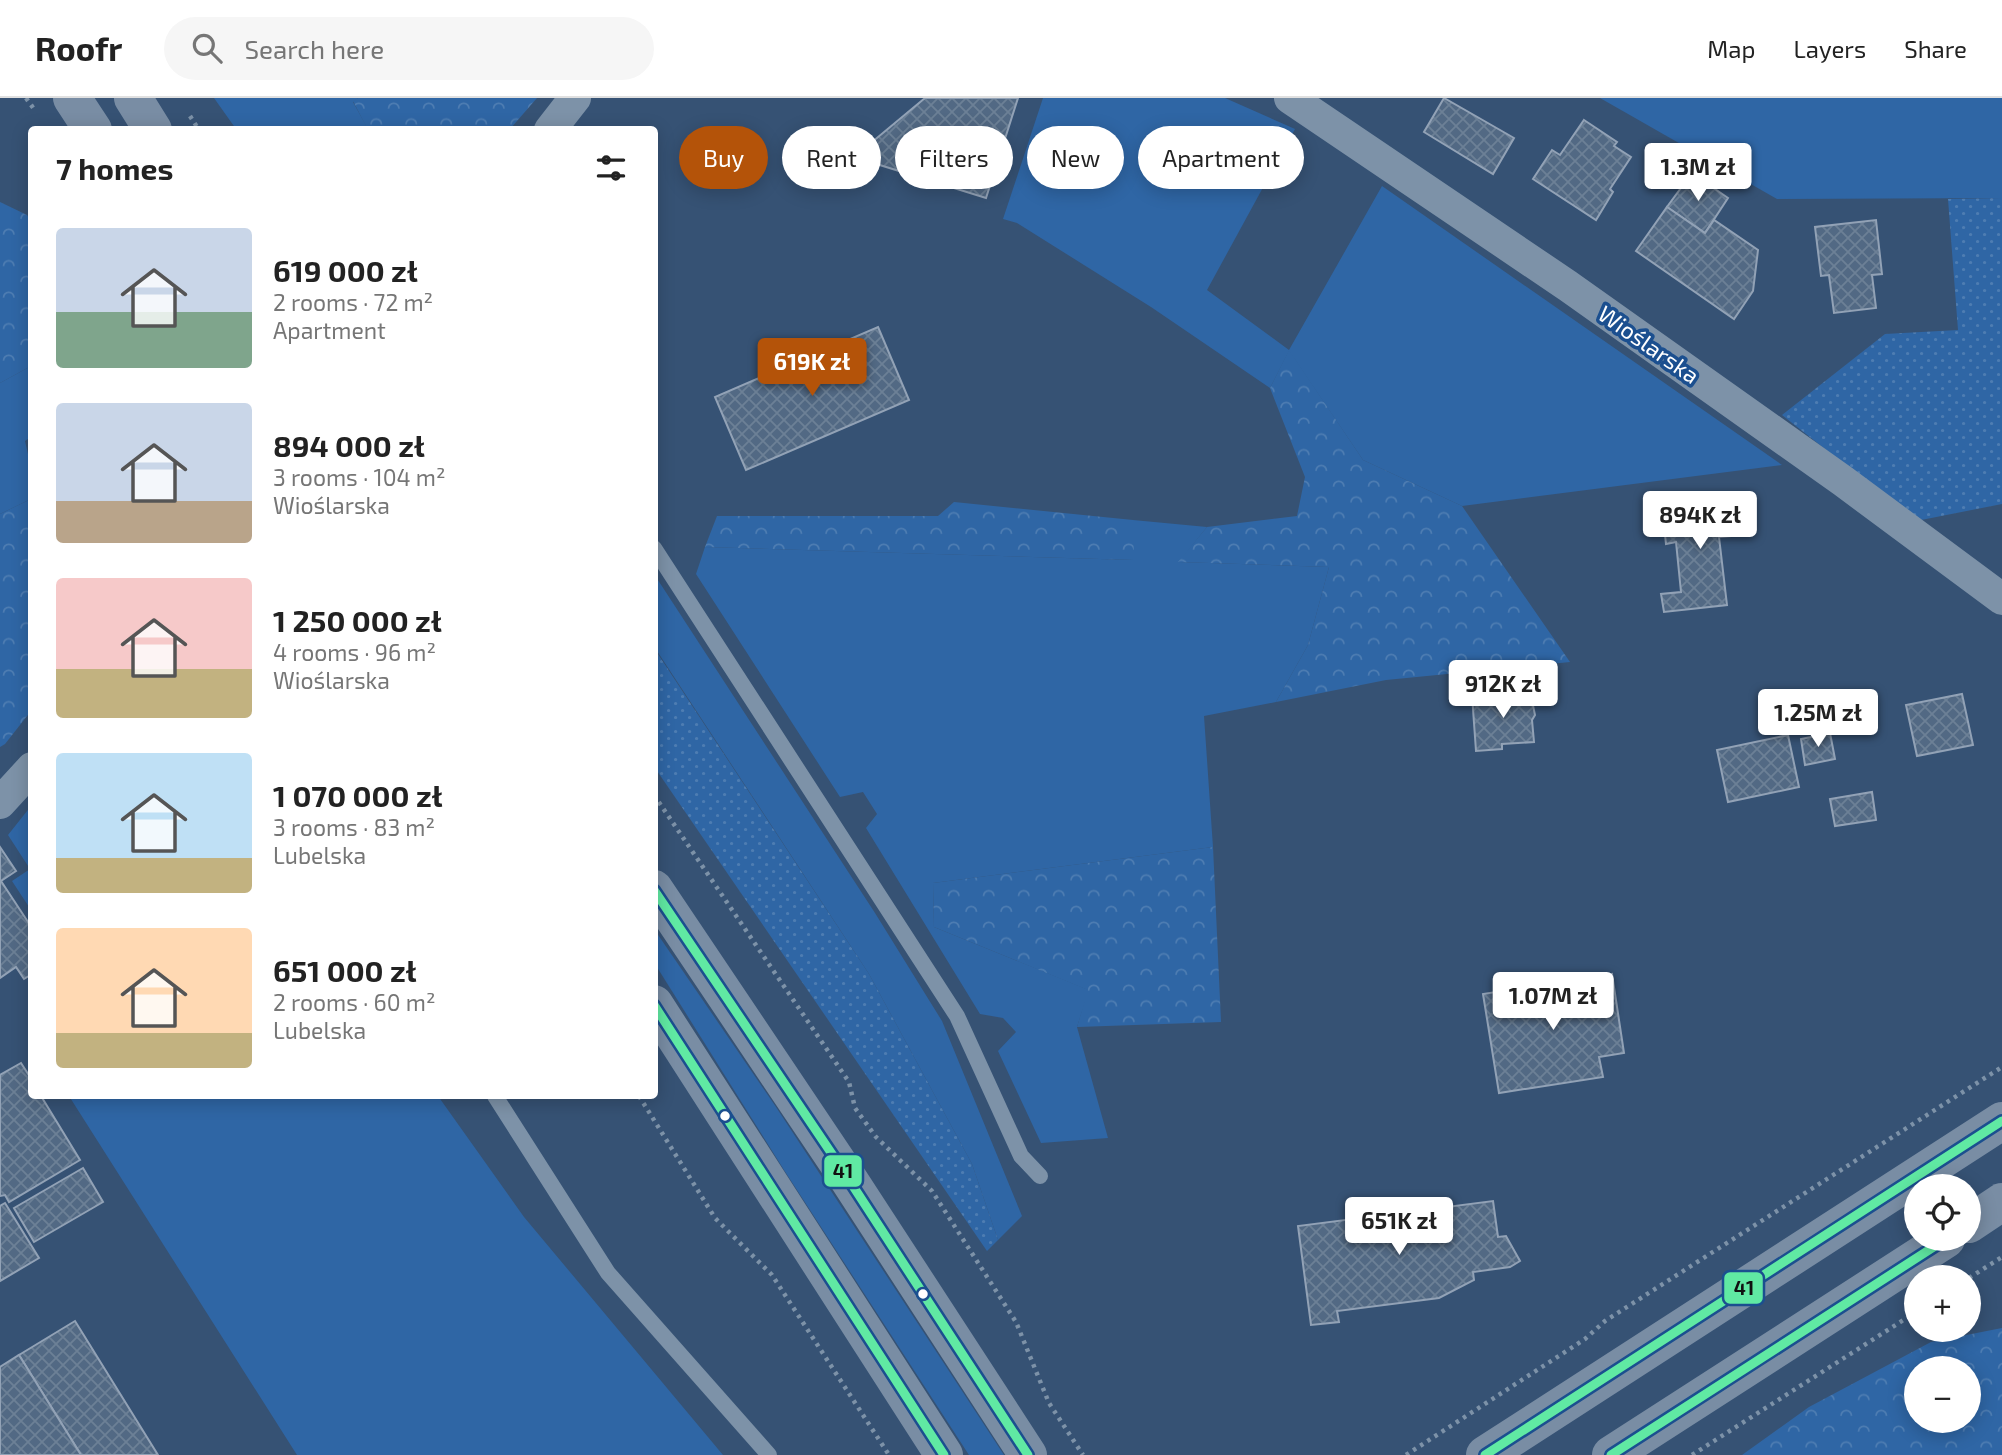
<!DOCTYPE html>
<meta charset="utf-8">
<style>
body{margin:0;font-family:"Exo 2",sans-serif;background:#f6f6f6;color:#222;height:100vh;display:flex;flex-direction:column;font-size:26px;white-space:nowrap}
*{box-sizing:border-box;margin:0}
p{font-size:23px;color:#767676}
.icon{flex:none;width:38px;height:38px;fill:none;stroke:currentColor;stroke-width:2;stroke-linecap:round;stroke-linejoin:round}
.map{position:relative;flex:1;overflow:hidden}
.side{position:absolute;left:28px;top:28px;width:630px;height:973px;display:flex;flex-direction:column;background:#fff;border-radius:7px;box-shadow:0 4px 18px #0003}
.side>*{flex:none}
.hud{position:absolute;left:679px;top:28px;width:665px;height:63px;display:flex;gap:14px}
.tools{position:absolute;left:1904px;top:1076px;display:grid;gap:14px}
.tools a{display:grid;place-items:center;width:77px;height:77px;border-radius:50%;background:#fff;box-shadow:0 4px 18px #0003;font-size:35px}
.price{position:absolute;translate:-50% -60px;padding:0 16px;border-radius:7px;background:#fff;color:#222;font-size:23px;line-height:46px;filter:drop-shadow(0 2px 4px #0008)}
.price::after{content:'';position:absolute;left:50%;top:42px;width:21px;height:16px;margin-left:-10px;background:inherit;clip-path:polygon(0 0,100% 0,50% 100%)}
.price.selected{background:#b45309;color:#fff}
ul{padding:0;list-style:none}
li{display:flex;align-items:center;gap:21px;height:175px;padding:0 28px}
li span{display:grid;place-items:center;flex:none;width:196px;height:140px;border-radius:7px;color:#555}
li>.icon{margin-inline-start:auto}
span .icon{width:84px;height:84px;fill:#fffc;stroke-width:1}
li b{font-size:30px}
h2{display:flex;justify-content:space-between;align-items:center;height:84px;padding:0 28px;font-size:30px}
.pill{padding:0 24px;border-radius:32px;background:#fff;box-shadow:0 4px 18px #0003;font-size:24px;line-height:63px}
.pill.selected{background:#b45309;color:#fff}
header{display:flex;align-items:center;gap:42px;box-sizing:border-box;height:98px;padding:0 35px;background:#fff;border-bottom:2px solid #e0e0e0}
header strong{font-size:33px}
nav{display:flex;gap:38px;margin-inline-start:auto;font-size:24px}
.search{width:490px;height:63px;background:#f6f6f6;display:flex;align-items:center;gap:18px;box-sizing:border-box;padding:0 24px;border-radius:38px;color:#767676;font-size:26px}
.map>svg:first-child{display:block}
.grass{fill:#2f66a5}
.forest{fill:url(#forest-crowns);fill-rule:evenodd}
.park{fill:url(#park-dots)}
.building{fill:url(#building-cross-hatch);stroke:#92a2b6;stroke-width:2}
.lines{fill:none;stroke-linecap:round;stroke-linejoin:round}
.path{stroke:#7d92a8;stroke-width:4.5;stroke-dasharray:3.5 5;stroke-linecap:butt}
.service{stroke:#7d92a8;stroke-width:16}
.minor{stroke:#7d92a8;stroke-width:32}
.secondary{stroke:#798da4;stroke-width:38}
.bus-1-casing{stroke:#1b4f8f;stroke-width:14}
.bus-1{stroke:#60e9a3;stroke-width:9}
.bus-dot{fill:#fff;stroke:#1b4f8f;stroke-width:2.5}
.labels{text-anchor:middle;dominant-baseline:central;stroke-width:7;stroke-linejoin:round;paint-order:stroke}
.street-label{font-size:23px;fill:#fff;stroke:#1b4f8f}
.line-badge{stroke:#1b4f8f;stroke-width:2.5}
.pale-badge-label{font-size:19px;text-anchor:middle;font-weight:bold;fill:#111}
</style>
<header>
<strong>Roofr</strong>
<div class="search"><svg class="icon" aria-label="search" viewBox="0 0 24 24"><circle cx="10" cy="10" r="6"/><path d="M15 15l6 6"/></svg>Search here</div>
<nav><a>Map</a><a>Layers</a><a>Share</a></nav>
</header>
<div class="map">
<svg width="2002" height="1357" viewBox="0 0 2002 1357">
<defs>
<pattern id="forest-crowns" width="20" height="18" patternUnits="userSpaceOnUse" patternTransform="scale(1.75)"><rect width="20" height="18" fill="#2f66a5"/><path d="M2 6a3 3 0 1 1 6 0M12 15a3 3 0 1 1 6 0" fill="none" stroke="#4e7db2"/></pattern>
<pattern id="park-dots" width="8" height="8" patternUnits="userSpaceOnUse" patternTransform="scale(1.75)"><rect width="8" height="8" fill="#2f66a5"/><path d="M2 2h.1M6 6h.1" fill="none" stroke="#4e7db2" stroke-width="1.8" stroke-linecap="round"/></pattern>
<pattern id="building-cross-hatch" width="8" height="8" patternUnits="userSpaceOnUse" patternTransform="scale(1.75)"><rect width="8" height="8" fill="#526984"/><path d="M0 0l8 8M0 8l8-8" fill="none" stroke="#6c8096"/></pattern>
</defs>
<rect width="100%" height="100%" fill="#365274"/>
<!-- grass -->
<g class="grass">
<path d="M214,0H358L353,4L368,31H236Z"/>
<path d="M1043,0H1225L1295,31L1207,192L1289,252L1382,88L1782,367L1462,408L1363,362L1289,253L1270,290L1151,209L1017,125L1003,121Z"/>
<path d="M1600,0H2002V100L1777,101Z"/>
<path d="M31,268V339L25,343L31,369V401L0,416V285Z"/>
<path d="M1133,422L1207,429L1179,464L1329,469L1308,547L1276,604L1204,618L1213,749L933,785L934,829L1089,892L1077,929L1108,1040L1041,1045L998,953L1016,934L1003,920L980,916L866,730L877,716L863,694L840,699L696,476L705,449L1133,462Z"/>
<path d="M654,476L875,815L942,923L1022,1118L998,1142L972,1066L869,876L655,550Z"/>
<path d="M31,708V812L12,783L30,771L8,737Z"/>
<path d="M654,831L776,1009L1004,1357H969L784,1072L655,866Z"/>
<path d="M69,998H438L524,1119L723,1357H297Z"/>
</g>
<!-- forest -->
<g class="forest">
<path d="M358,0H537L510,31L368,32L353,3Z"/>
<path d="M0,104L27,117L32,126L31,268L0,285Z"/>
<path d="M1289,252L1363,362L1462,408L1570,564L1386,582L1276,604L1308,547L1329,469L1178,464L1207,429L1297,418L1305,379L1270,290Z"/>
<path d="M31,401V613L5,646L0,649V416Z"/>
<path d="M954,404L1133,422L1134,462L705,449L717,418H938Z"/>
<path d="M1213,749L1221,924L1077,929L1088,892L934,829L933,785Z"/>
<path d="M2002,1230V1357H1742L1809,1309L1931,1244ZM1969,1270V1323H1916V1270Z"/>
</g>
<!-- park -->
<g class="park">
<path d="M2002,100V406L1916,423L1782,317L1885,236L1958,232L1948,101Z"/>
<path d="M654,550L869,876L972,1066L998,1142L987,1153L655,670Z"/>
</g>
<!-- building -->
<g class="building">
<path d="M925,0H1018L986,100L854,59Z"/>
<path d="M1444,0L1514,40L1493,76L1424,34Z"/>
<path d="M1584,22L1617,44L1614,48L1631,59L1610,91L1613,94L1596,122L1533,81L1552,52L1560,57Z"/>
<path d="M1692,75L1728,100L1705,135L1667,109Z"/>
<path d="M1667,109L1705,135L1714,122L1758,152L1753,193L1734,221L1636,153Z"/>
<path d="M1876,122L1882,176L1872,177L1876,210L1834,215L1829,177L1821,178L1815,129Z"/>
<path d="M878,229L909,302L746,372L715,299Z"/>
<path d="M1739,399L1743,437L1719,439L1727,507L1664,514L1661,496L1681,494L1676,444L1666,446L1662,409Z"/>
<path d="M1530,593L1535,617L1532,622L1534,644L1502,646V651L1476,653L1472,597Z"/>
<path d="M1962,596L1973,647L1917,658L1906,607Z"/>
<path d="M1830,635L1835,661L1805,667L1801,641Z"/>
<path d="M1788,637L1799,689L1728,704L1717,652Z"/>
<path d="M1872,694L1876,722L1835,728L1830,701Z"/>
<path d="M0,749L16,773L1,783L32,830V876L24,881L16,869L0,880Z"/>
<path d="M1612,876L1624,955L1599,959L1603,979L1499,995L1483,896Z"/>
<path d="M21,965L32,982V998H41L80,1062L9,1104L5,1097L0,1098V977Z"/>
<path d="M83,1070L103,1104L34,1144L14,1110Z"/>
<path d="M1493,1103L1498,1139L1506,1138L1520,1163L1510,1169L1473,1174L1474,1182L1439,1200L1337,1213L1339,1224L1311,1227L1298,1128Z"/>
<path d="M5,1105L39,1160L0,1183V1108Z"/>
<path d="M75,1223L158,1357H81L19,1257Z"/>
<path d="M19,1257L81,1357H0V1269Z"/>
</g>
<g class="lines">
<!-- path -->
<g class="path">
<path d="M26,0L34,11"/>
<path d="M190,18L199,32"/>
<path d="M654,697L849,984L855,1010L876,1039L932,1093L1016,1224L1049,1305L1083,1357"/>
<path d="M639,998L715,1120L772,1177L889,1357"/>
<path d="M1969,1180L2002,1159"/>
<path d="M1406,1357L1585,1241L1605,1223L2002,969"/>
<path d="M1692,1357L1916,1214"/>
</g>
<!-- service -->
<g class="service">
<path d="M654,450L957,918L1021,1058L1040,1078"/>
<path d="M495,998L608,1175L769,1357"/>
</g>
<!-- minor -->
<g class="minor">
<path d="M1290,0L1568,188L1843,383L2002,501"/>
<path d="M550,32L575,0"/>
<path d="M0,705L32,670"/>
</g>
<!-- secondary -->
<g class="secondary">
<path d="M72,0L93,32"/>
<path d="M133,0L153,32"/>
<path d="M654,791L838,1065L1028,1357"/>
<path d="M654,906L944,1357"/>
<path d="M1969,1126L2002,1104"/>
<path d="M1485,1357L2002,1023"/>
<path d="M1611,1357L1946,1141"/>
</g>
<defs>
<g id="bus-1">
<path d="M654,792L838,1065L1028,1357"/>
<path d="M654,907L944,1357"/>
<path d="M1485,1357L2002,1023"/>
<path d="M1611,1357L1946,1141"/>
</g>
</defs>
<!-- bus-1 casing -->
<use href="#bus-1" class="bus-1-casing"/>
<!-- bus-1 -->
<use href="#bus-1" class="bus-1"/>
</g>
<!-- markers -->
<g class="bus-dot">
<circle cx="725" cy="1018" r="6"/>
<circle cx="923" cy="1196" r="6"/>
</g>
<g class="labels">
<!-- street labels -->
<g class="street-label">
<text transform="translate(1649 246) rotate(35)">Wioślarska</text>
</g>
</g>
<g class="line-badge">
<rect x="823" y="1056" width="40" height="34" rx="7" fill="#60e9a3"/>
<rect x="1723" y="1173" width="41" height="34" rx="7" fill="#60e9a3"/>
</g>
<g class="pale-badge-label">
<text x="843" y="1080">41</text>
<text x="1744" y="1197">41</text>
</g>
</svg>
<div class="tools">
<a><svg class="icon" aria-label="locate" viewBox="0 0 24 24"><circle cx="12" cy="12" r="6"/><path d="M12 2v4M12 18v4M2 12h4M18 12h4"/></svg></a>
<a>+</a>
<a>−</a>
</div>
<b class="price" style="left:1698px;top:105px">1.3M zł</b>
<b class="price selected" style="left:812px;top:300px">619K zł</b>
<b class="price" style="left:1700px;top:453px">894K zł</b>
<b class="price" style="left:1503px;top:622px">912K zł</b>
<b class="price" style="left:1818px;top:651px">1.25M zł</b>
<b class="price" style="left:1553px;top:934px">1.07M zł</b>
<b class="price" style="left:1399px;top:1159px">651K zł</b>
<div class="hud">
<a class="pill selected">Buy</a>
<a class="pill">Rent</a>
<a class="pill">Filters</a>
<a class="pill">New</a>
<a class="pill">Apartment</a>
</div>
<section class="side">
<h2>7 homes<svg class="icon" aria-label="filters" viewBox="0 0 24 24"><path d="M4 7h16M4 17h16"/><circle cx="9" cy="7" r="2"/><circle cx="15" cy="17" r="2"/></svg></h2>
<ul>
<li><span style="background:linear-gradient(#c9d6e8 60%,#7fa58c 0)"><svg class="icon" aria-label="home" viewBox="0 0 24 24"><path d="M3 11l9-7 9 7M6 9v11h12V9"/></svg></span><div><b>619 000 zł</b><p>2 rooms · 72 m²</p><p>Apartment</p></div></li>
<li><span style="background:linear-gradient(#c9d6e8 70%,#b9a48a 0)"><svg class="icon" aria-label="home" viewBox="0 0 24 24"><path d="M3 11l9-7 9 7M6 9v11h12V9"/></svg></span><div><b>894 000 zł</b><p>3 rooms · 104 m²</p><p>Wioślarska</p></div></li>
<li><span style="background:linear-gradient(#f6c9c9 65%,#c2b280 0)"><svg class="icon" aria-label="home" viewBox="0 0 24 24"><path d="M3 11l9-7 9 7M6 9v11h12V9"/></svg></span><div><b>1 250 000 zł</b><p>4 rooms · 96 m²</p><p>Wioślarska</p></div></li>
<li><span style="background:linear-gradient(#bfe0f5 75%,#c2b280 0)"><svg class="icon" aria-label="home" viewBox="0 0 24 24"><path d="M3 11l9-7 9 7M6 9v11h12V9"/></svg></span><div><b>1 070 000 zł</b><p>3 rooms · 83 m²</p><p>Lubelska</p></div></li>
<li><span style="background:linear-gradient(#ffd9b3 75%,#c2b280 0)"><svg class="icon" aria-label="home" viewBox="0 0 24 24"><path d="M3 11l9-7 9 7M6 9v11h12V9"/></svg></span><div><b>651 000 zł</b><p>2 rooms · 60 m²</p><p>Lubelska</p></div></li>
</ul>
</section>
</div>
